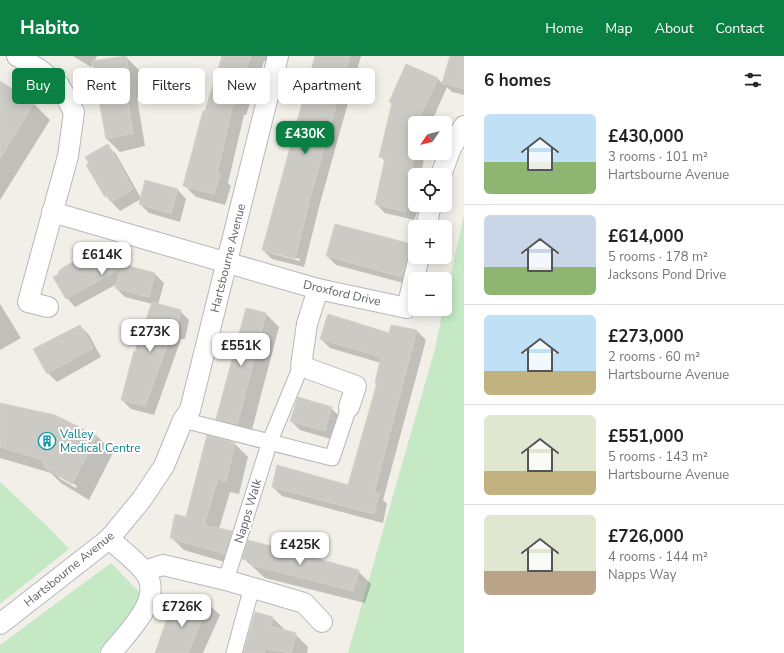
<!DOCTYPE html>
<meta charset="utf-8">
<style>
body{margin:0;font-family:"Nunito Sans",sans-serif;background:#f2f2f2;color:#222;height:100vh;display:flex;flex-direction:column;font-size:15px;white-space:nowrap}
*{box-sizing:border-box;margin:0}
p{font-size:13px;color:#767676}
.icon{flex:none;width:22px;height:22px;fill:none;stroke:currentColor;stroke-width:2;stroke-linecap:round;stroke-linejoin:round}
.map{position:relative;flex:1;overflow:hidden}
.drawer{display:flex;flex-direction:column;background:#fff;width:320px}
.drawer>*{flex:none}
.hud{position:absolute;left:12px;top:12px;width:380px;height:36px;display:flex;gap:8px}
.needle{width:26px;rotate:235deg}
.fabs{position:absolute;left:408px;top:60px;display:grid;gap:8px}
.fabs a{display:grid;place-items:center;width:44px;height:44px;border-radius:6px;background:#fff;box-shadow:0 2px 10px #0003;font-size:20px}
.price{position:absolute;translate:-50% -34px;padding:0 9px;border-radius:8px;background:#fff;color:#222;font-size:13px;line-height:26px;filter:drop-shadow(0 1px 2px #0008)}
.price::after{content:'';position:absolute;left:50%;top:24px;width:12px;height:9px;margin-left:-6px;background:inherit;clip-path:polygon(0 0,100% 0,50% 100%)}
.price.active{background:#0b8043;color:#fff}
ul{padding:0;list-style:none}
li{display:flex;align-items:center;gap:12px;height:100px;padding:0 20px}
li+li{border-top:1px solid #e0e0e0}
li span{display:grid;place-items:center;flex:none;width:112px;height:80px;border-radius:6px;color:#555}
li>.icon{margin-inline-start:auto}
span .icon{width:48px;height:48px;fill:#fffc;stroke-width:1}
li b{font-size:17px}
h2{display:flex;justify-content:space-between;align-items:center;height:48px;padding:0 20px;font-size:17px}
.chip{padding:0 14px;border-radius:6px;background:#fff;box-shadow:0 2px 10px #0003;font-size:14px;line-height:36px}
.chip.active{background:#0b8043;color:#fff}
header{display:flex;align-items:center;gap:24px;box-sizing:border-box;height:56px;padding:0 20px;background:#0b8043;color:#fff}
header strong{font-size:19px}
nav{display:flex;gap:22px;margin-inline-start:auto;font-size:14px}
main{display:flex;flex:1;min-height:0}
.map>svg:first-child{display:block}
.green{fill:#c5e8c5}
.shadow{fill:#0003;fill-rule:evenodd}
.building{fill:#cccac5;stroke:#d6d1c6}
.lines{fill:none;stroke-linecap:round;stroke-linejoin:round}
.pedestrian-casing{stroke:#b5b8bc;stroke-width:17}
.minor-casing{stroke:#b5b8bc;stroke-width:22}
.pedestrian{stroke:#fff;stroke-width:15}
.minor{stroke:#fff;stroke-width:20}
.labels{text-anchor:middle;dominant-baseline:central;stroke-width:4;stroke-linejoin:round;paint-order:stroke}
.street-label{font-size:12px;fill:#5f6368;stroke:#fff}
.culture-label{font-size:12px;fill:#0d838f;stroke:#fff;text-anchor:start}
</style>
<header>
<strong>Habito</strong>
<nav><a>Home</a><a>Map</a><a>About</a><a>Contact</a></nav>
</header>
<main>
<div class="map">
<svg width="464" height="597" viewBox="0 0 464 597">
<rect width="100%" height="100%" fill="#f1efe8"/>
<!-- green -->
<g class="green">
<path d="M464,159V597H348L435,293L443,253H445V246Z"/>
<path d="M0,426L48,471L69,493L0,548Z"/>
<path d="M111,507L143,540L99,597H0V589Z"/>
</g>
<!-- shadow -->
<g class="shadow">
<path d="M73,0H97L94,6L126,1L139,14L143,42H137L145,90L120,96L107,83L93,7L91,11Z"/>
<path d="M223,0H268L267,6L264,5L246,59H244L228,127L231,130L225,149L196,141L185,130Z"/>
<path d="M316,0H361L319,151L304,211L272,203L263,194ZM273,196L300,203V205L273,198Z"/>
<path d="M451,0H464V39L452,36L447,31L431,67H415V97H425L421,119H415V149H420L414,164L385,157L376,148L386,106L380,100L392,48L391,46L406,9L438,23L443,28Z"/>
<path d="M0,26L34,48L50,64L0,144Z"/>
<path d="M107,89L116,98L141,142L178,134L186,143L180,166L149,157L140,148L141,143L120,155L106,140Z"/>
<path d="M335,169L415,190L411,229L336,209L327,200Z"/>
<path d="M99,196L107,205L155,218L164,227L158,249L180,255L189,264L185,283H181L154,359L131,353L122,344L152,248L125,241L116,232L117,228L75,251L67,242L91,200Z"/>
<path d="M0,248L21,282L0,294Z"/>
<path d="M247,253L266,258L279,271L250,381L230,376L217,363Z"/>
<path d="M80,270L89,279L101,301L57,326L48,317L35,293Z"/>
<path d="M392,270L417,275L426,284L383,444L387,448L383,467L282,440L273,431L348,430L378,328L376,327L381,307L330,292L321,283L390,278Z"/>
<path d="M0,348L97,380L113,397L89,444L61,427L51,417L0,402ZM59,419L77,430L76,432L59,422Z"/>
<path d="M331,352L340,361L334,384L300,374L291,365Z"/>
<path d="M208,381L235,388L248,401L239,438L230,436L219,473L232,476L244,489L238,510L184,494L171,481L186,463Z"/>
<path d="M243,502L358,515L371,528L365,547L265,522Z"/>
<path d="M208,548L220,559L203,597H156L180,563Z"/>
<path d="M272,561L285,574L295,578L308,591L307,597H243Z"/>
</g>
<!-- building -->
<g class="building">
<path d="M126,0L131,29H125L133,77L106,83L92,5Z"/>
<path d="M222,0H251L235,49L233,48L217,118H220L214,138L183,130L203,55H205Z"/>
<path d="M315,0H350L310,142L295,203L262,194Z"/>
<path d="M450,0H464V33L442,27Z"/>
<path d="M406,8L438,22L417,67H415V94L411,114L420,116L419,119H415V129L405,156L375,148L385,102L379,101L392,47L389,46Z"/>
<path d="M0,25L34,47L0,103Z"/>
<path d="M108,88L133,133L111,146L107,140L105,141L86,109L89,107L85,101Z"/>
<path d="M145,124L178,133L171,158L139,148Z"/>
<path d="M335,168L415,189L408,198L402,221L326,200Z"/>
<path d="M99,195L103,203L155,217L149,241L115,232L121,212L66,243L53,221L59,218L58,216L64,211L89,197L91,199Z"/>
<path d="M152,246L181,254L176,274H173L145,350L121,344L134,295L135,296Z"/>
<path d="M246,252L266,257L237,369L216,363Z"/>
<path d="M328,258L389,277L391,269L417,274L374,437L379,438L374,458L272,431L277,409L348,429L377,327H375L381,301L320,283Z"/>
<path d="M80,269L93,292L47,318L33,293Z"/>
<path d="M298,341L332,351L325,375L290,365Z"/>
<path d="M0,347L55,359L97,380L72,428L44,411L43,404L0,391Z"/>
<path d="M207,379L235,387L226,426L218,423L204,469L232,475L225,498L170,482L175,458L186,461Z"/>
<path d="M248,484L359,514L353,535L251,509L252,505L242,503Z"/>
<path d="M188,539L209,547L188,597H155L169,557L179,562Z"/>
<path d="M255,556L273,561L270,570L296,577L291,597L265,593L264,597H243Z"/>
</g>
<g class="lines">
<defs>
<g id="pedestrian">
<path d="M183,364L332,402L349,351"/>
<path d="M226,524L270,385L301,310"/>
<path d="M234,597L252,531"/>
</g>
<g id="minor">
<path d="M17,0L39,13L59,29L74,56L68,100L28,246L48,251"/>
<path d="M441,119L451,92L464,70"/>
<path d="M52,156L318,233L407,252L419,201"/>
<path d="M426,171L431,149"/>
<path d="M318,233L307,268L301,310L356,330L349,351"/>
<path d="M109,483C121,493 134,503 144,515C166,541 127,577 111,597"/>
<path d="M144,515L163,509L226,524L304,547L322,566"/>
<path d="M0,568L109,483L142,443L164,410L183,364L190,354L278,0"/>
</g>
</defs>
<!-- pedestrian casing -->
<use href="#pedestrian" class="pedestrian-casing"/>
<!-- minor casing -->
<use href="#minor" class="minor-casing"/>
<!-- pedestrian -->
<use href="#pedestrian" class="pedestrian"/>
<!-- minor -->
<use href="#minor" class="minor"/>
</g>
<!-- icons -->
<defs>
<symbol id="building-ring" viewBox="-11 -11 22 22"><circle r="9.5" fill="#fff" stroke="#0f9aa8" stroke-width="1.5"/><path d="M-4-6H4V6H1V3H-1V6H-4ZM-2.5-4.3h1.7v1.8h-1.7ZM.8-4.3h1.7v1.8H.8ZM-2.5-1h1.7V.8h-1.7ZM.8-1h1.7V.8H.8Z" fill="#0f9aa8"/></symbol>
</defs>
<g fill-rule="evenodd">
<use href="#building-ring" x="37" y="375" width="20" height="20"/>
</g>
<g class="labels">
<!-- street labels -->
<g class="street-label">
<text transform="translate(228 202) rotate(-76)">Hartsbourne Avenue</text>
<text transform="translate(342 237) rotate(13)">Droxford Drive</text>
<text transform="translate(248 455) rotate(-73)">Napps Walk</text>
<text transform="translate(69 513) rotate(-39)">Hartsbourne Avenue</text>
</g>
<!-- culture labels -->
<g class="culture-label">
<text x="60" y="378">Valley<tspan x="60" dy="14">Medical Centre</tspan></text>
</g>
</g>
</svg>
<div class="fabs">
<a><svg class="needle" viewBox="-14 -14 28 28"><path d="M0-13l5 13h-10z" fill="#e53935"/><path d="M0 13l5-13h-10z" fill="#767676"/></svg></a>
<a><svg class="icon" aria-label="locate" viewBox="0 0 24 24"><circle cx="12" cy="12" r="6"/><path d="M12 2v4M12 18v4M2 12h4M18 12h4"/></svg></a>
<a>+</a>
<a>−</a>
</div>
<b class="price active" style="left:305px;top:99px">£430K</b>
<b class="price" style="left:102px;top:220px">£614K</b>
<b class="price" style="left:150px;top:297px">£273K</b>
<b class="price" style="left:241px;top:311px">£551K</b>
<b class="price" style="left:300px;top:510px">£425K</b>
<b class="price" style="left:182px;top:572px">£726K</b>
<div class="hud">
<a class="chip active">Buy</a>
<a class="chip">Rent</a>
<a class="chip">Filters</a>
<a class="chip">New</a>
<a class="chip">Apartment</a>
</div>
</div>
<section class="drawer">
<h2>6 homes<svg class="icon" aria-label="filters" viewBox="0 0 24 24"><path d="M4 7h16M4 17h16"/><circle cx="9" cy="7" r="2"/><circle cx="15" cy="17" r="2"/></svg></h2>
<ul>
<li><span style="background:linear-gradient(#bfe0f5 60%,#8fb573 0)"><svg class="icon" aria-label="home" viewBox="0 0 24 24"><path d="M3 11l9-7 9 7M6 9v11h12V9"/></svg></span><div><b>£430,000</b><p>3 rooms · 101 m²</p><p>Hartsbourne Avenue</p></div></li>
<li><span style="background:linear-gradient(#c9d6e8 65%,#8fb573 0)"><svg class="icon" aria-label="home" viewBox="0 0 24 24"><path d="M3 11l9-7 9 7M6 9v11h12V9"/></svg></span><div><b>£614,000</b><p>5 rooms · 178 m²</p><p>Jacksons Pond Drive</p></div></li>
<li><span style="background:linear-gradient(#bfe0f5 70%,#c2b280 0)"><svg class="icon" aria-label="home" viewBox="0 0 24 24"><path d="M3 11l9-7 9 7M6 9v11h12V9"/></svg></span><div><b>£273,000</b><p>2 rooms · 60 m²</p><p>Hartsbourne Avenue</p></div></li>
<li><span style="background:linear-gradient(#dfe7d0 70%,#c2b280 0)"><svg class="icon" aria-label="home" viewBox="0 0 24 24"><path d="M3 11l9-7 9 7M6 9v11h12V9"/></svg></span><div><b>£551,000</b><p>5 rooms · 143 m²</p><p>Hartsbourne Avenue</p></div></li>
<li><span style="background:linear-gradient(#dfe7d0 70%,#b9a48a 0)"><svg class="icon" aria-label="home" viewBox="0 0 24 24"><path d="M3 11l9-7 9 7M6 9v11h12V9"/></svg></span><div><b>£726,000</b><p>4 rooms · 144 m²</p><p>Napps Way</p></div></li>
</ul>
</section>
</main>
